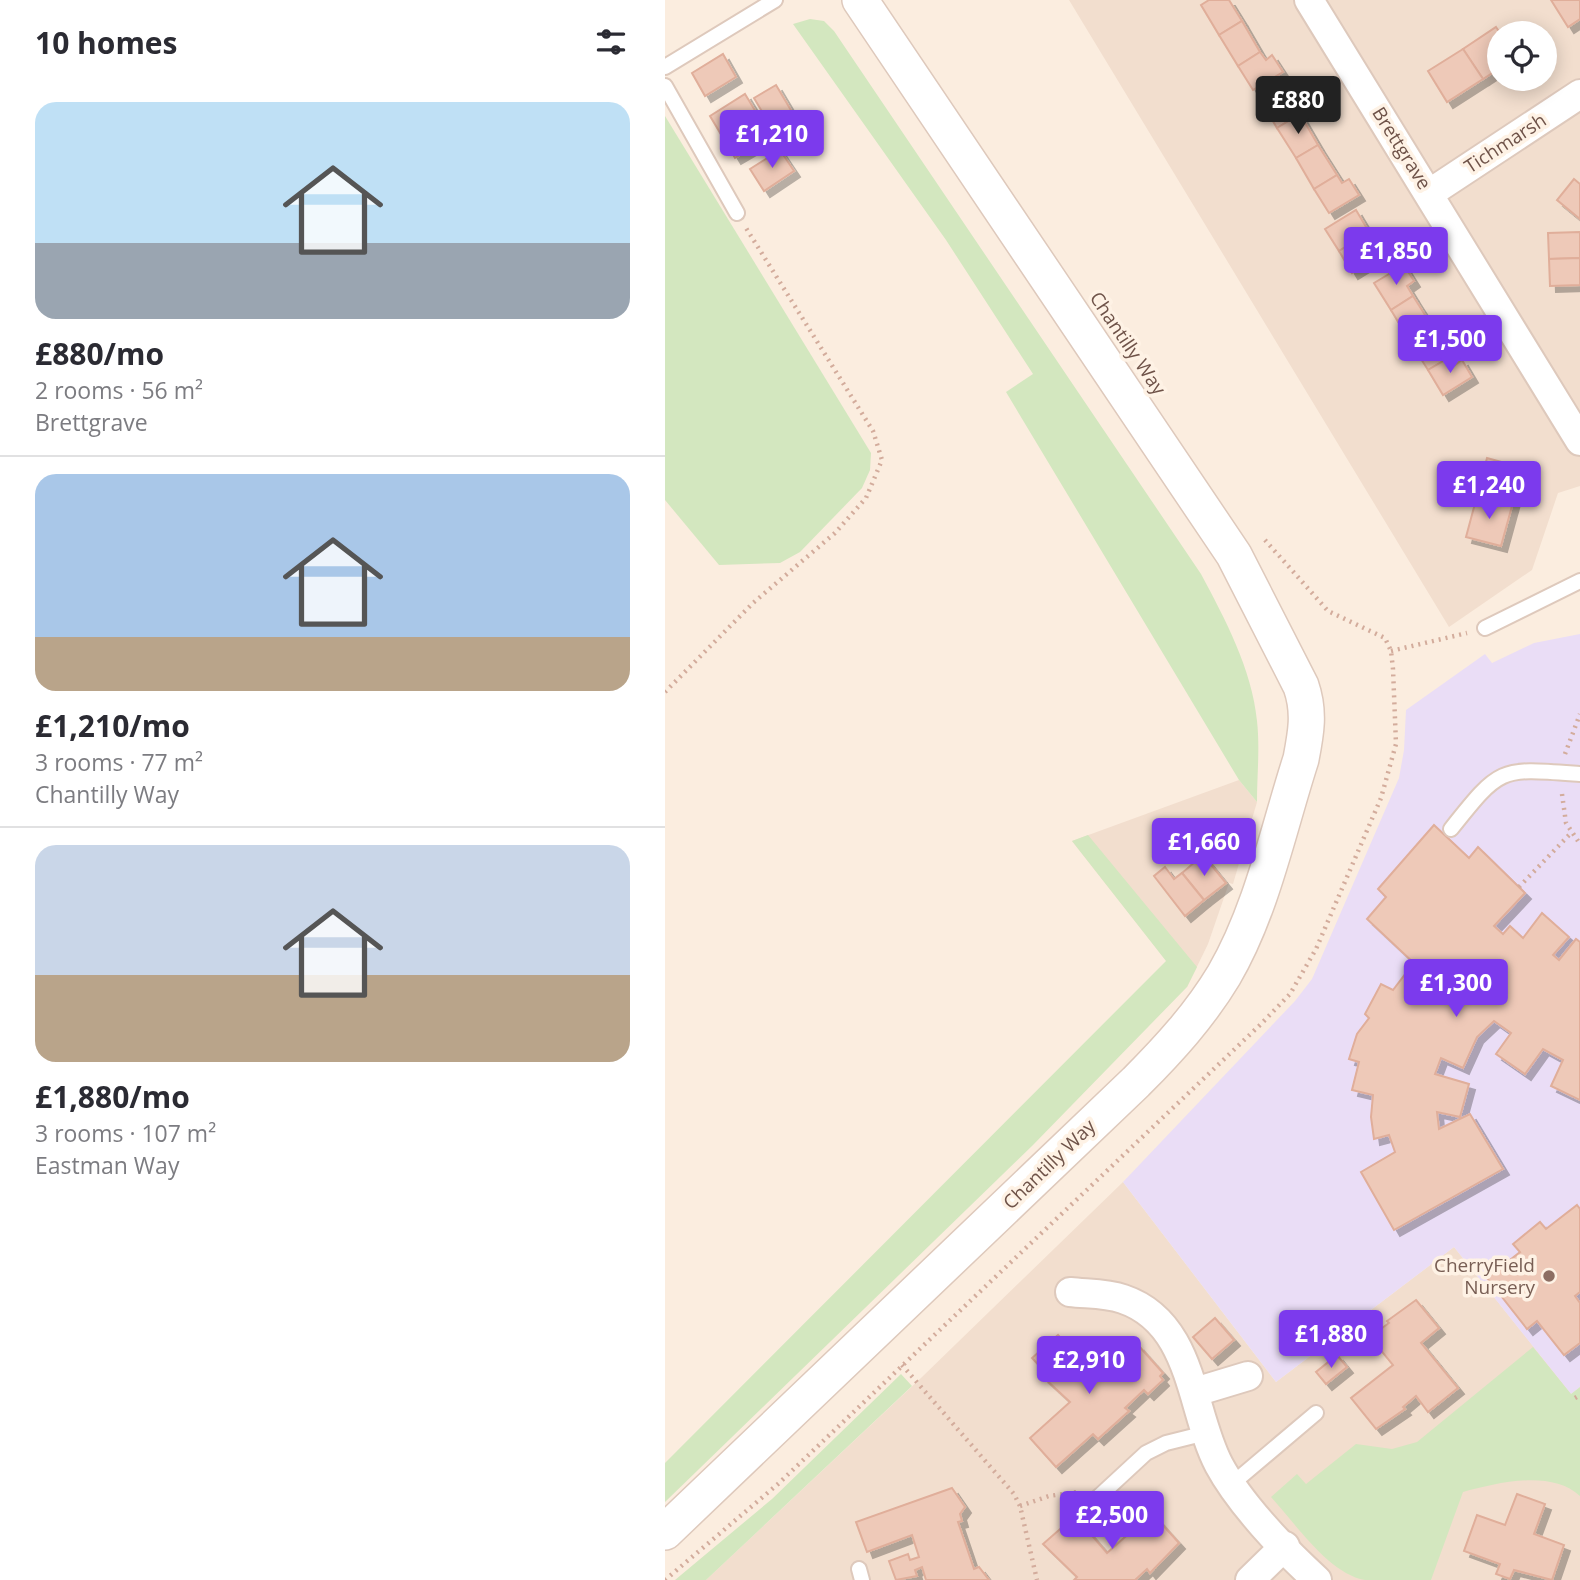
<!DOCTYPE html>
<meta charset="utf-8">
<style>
body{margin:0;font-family:"Open Sans",sans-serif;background:#f2f2f3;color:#2b2b33;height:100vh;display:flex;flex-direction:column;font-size:26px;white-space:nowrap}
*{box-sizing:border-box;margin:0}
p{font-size:23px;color:#7c7c81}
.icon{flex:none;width:38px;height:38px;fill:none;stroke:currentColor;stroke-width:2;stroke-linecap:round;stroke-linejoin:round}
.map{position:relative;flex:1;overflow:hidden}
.panel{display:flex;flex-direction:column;background:#fff;width:665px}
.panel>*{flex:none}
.fabs{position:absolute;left:822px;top:21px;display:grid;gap:14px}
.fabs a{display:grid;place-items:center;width:70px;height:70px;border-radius:50%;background:#fff;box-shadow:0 4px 18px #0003;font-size:35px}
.price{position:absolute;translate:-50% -60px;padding:0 16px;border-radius:7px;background:#7c3aed;color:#fff;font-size:23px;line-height:46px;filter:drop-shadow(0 2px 4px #0008)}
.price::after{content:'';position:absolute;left:50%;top:42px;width:21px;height:16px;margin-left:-10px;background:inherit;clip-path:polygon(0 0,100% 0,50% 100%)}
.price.current{background:#222;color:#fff}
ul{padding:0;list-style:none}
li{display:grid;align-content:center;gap:14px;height:371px;padding:0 35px}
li+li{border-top:2px solid #e1e1e2}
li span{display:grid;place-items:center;height:217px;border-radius:21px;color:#555}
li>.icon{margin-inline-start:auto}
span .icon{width:126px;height:126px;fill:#fffc;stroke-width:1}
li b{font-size:30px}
h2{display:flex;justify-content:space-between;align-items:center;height:84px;padding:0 35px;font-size:30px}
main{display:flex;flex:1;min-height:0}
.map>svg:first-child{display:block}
.residential{fill:#f2dece;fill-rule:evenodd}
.education{fill:#eaddf6}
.green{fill:#d3e7bf}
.building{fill:#eec9b8;stroke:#e0ae9a;stroke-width:2;filter:url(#shadow)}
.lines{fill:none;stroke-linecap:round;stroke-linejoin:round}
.service-casing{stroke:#dec9bc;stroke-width:18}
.minor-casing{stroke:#dec9bc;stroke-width:32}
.tertiary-casing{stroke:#dec9bc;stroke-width:38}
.path{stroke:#d3ac9c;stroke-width:4.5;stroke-dasharray:2 5;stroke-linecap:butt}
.service{stroke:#fff;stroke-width:14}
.minor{stroke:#fff;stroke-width:28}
.tertiary{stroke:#fff;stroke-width:35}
.education-dot{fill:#8d6e63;stroke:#fef2e5;stroke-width:2.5}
.labels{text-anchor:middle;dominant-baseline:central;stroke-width:7;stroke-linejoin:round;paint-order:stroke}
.street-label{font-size:19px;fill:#6f5349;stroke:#fef2e5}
.education-label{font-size:19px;fill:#785e54;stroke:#fef2e5;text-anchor:end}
</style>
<main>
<section class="panel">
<h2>10 homes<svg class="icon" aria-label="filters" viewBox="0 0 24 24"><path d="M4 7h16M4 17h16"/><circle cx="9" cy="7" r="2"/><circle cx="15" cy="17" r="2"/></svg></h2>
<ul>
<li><span style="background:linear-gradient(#bfe0f5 65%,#9aa5b1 0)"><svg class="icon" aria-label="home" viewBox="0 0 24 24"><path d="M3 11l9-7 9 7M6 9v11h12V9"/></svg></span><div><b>£880/mo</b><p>2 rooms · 56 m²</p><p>Brettgrave</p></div></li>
<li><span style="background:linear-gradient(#a9c7e8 75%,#b9a48a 0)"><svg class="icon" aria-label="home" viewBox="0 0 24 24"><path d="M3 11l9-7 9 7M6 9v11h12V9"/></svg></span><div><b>£1,210/mo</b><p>3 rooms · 77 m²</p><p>Chantilly Way</p></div></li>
<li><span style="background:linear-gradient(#c9d6e8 60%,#b9a48a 0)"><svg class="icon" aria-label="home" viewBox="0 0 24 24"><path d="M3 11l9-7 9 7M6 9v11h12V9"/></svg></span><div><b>£1,880/mo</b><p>3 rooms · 107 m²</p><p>Eastman Way</p></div></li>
</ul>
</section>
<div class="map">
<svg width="915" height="1580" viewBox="0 0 915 1580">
<defs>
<filter id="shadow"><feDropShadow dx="6" dy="6" stdDeviation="0" flood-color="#0004"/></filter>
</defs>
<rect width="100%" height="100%" fill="#fbeddf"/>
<!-- residential -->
<g class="residential">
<path d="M404,0H915V486L893,493L867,570L784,627ZM835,33H880V79H835Z"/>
<path d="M574,780L592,802L568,884L564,883L543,944L522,987L407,841Z"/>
<path d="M458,1182L611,1382L789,1247L915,1405V1580H41L257,1377Z"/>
</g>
<!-- education -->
<path class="education" d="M915,634V1387L906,1394L789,1247L611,1382L458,1182L630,1001L647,979L734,778L739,750L741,710L820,654L827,663L869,643Z"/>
<!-- green -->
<g class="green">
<path d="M145,19L159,21L169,31L536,574C560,619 587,669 592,721C595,748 592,775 592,802L574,780L341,392L368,374L281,240L128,24Z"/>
<path d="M0,116L206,453L205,470L197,488L135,552L115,563L54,565L0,500Z"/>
<path d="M423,835L532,967L522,987L368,1145L0,1502V1463L501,961L407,841Z"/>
<path d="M868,1347L906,1394L915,1387V1496C886,1469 832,1483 798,1492L766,1580C745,1580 721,1580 700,1580C664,1574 630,1523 606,1497L632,1474L641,1484L691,1444L727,1449L752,1442Z"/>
<path d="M236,1374L247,1386L41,1580H10L107,1499Z"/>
</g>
<!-- building -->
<g class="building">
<path d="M544,0H564L577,21L554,35L536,5Z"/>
<path d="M886,0H915V19L903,27Z"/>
<path d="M577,21L595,52L573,66L554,35Z"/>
<path d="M831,27L835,33V68L818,79L798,49Z"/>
<path d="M798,49L818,79L782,102L763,71Z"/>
<path d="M595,52L601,60L607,55L618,72L588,90L573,66Z"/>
<path d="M58,54L71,77L40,96L27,73Z"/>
<path d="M626,83L636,99L628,104L635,114L612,128L596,101Z"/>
<path d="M111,85L127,112L105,125L89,98Z"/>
<path d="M80,94L106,137L70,158L45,116Z"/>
<path d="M635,114L653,145L631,158L612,128Z"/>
<path d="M653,145L672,175L649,189L631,158Z"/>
<path d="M115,150L129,171L99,191L85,169Z"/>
<path d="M672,175L677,183L684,179L694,195L664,213L649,189Z"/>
<path d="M909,179L915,184V219L892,200Z"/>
<path d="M691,210L704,232L674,251L660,229Z"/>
<path d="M704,232L718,254L687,273L674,251Z"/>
<path d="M915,232V258L884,259L883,233Z"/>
<path d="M915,258V285L885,286L884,259Z"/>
<path d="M739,265L749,281L742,286L748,296L726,310L709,283Z"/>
<path d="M748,296L767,326L744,340L726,310Z"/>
<path d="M767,326L785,357L763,370L744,340Z"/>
<path d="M785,357L790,365L797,360L807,377L778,395L763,370Z"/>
<path d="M822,458L858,468L847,506L812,496Z"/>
<path d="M812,496L847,506L836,546L801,537Z"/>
<path d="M769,825L804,858L813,847L860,893L829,926L838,934L845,926L858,938L877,913L904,937L888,955L894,960L911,939L915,942V1100L886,1086L898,1060L878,1049L860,1074L831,1054L846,1033L829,1021L812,1037L798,1068L776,1058L770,1074L804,1084L795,1117L772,1112L774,1129L805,1114L838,1169L729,1230L696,1172L730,1152L724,1135L709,1139L706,1117L708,1095L687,1090L694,1062L684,1059L692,1034L704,1018L700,1014L716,984L728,990L744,969L762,985L767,980L702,919L721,897L713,889Z"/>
<path d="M538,855L561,883L539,900L517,873Z"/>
<path d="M500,867L509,879L517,873L539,900L520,916L489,876Z"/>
<path d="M912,1205L915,1209V1292L910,1296L915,1303V1343L899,1355L872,1321L862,1329L822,1278L855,1252L848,1244L875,1222L881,1229Z"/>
<path d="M751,1300L774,1328L756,1343L793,1388L763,1412L751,1396L738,1407L740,1409L711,1429L686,1398L728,1365L705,1337L724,1323L722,1321Z"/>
<path d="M550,1318L569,1340L547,1359L528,1337Z"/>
<path d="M393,1335L423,1370L427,1367L436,1377L473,1345L498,1373L495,1376L498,1380L483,1394L479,1390L460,1408L464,1411L433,1439L428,1434L391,1467L365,1438L405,1402L378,1377L382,1374L367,1358Z"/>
<path d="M672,1355L682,1367L661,1384L651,1372Z"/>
<path d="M287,1488L300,1507L295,1514L297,1521L293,1522L309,1569L314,1567L324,1580H261L257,1567L250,1570L252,1576L231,1580L224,1561L243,1554L245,1560L254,1557L247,1535L202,1552L191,1522Z"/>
<path d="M852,1494L880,1504L869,1534L899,1545L887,1580L849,1570L845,1579L831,1574L835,1564L799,1551L812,1515L840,1525Z"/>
<path d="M487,1513L514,1543L485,1573L482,1569L470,1580H409L412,1577L378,1544L410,1516L442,1553Z"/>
</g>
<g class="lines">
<defs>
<g id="service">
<path d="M0,67L110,0"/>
<path d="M0,86L72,213"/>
<path d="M820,628L915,581"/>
<path d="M786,829C836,766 835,768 915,774"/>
<path d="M567,1484L651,1413"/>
<path d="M428,1502L481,1453L501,1443L541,1433"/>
<path d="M194,1569L197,1580"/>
</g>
<g id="minor">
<path d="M644,0L915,441"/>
<path d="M765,193L915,94"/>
<path d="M405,1292C422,1294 441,1293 458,1299C529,1323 525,1410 554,1465C575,1504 619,1550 652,1580"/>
<path d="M530,1392L583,1376"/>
<path d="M585,1580L620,1546"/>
</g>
<path id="tertiary" d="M0,1532L471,1082C504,1049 535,1015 559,975C597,910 613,830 636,759C641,733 645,712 636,686L569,555L195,0"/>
</defs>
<!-- service casing -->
<use href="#service" class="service-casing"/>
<!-- minor casing -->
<use href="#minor" class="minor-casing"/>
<!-- tertiary casing -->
<use href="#tertiary" class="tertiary-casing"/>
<!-- path -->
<g class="path">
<path d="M726,651L802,633"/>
<path d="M0,692L88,603L170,533L201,498L217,460L208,431L81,228"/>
<path d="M900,754L915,714"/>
<path d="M897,794L901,823L915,844"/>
<path d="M854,887L906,833"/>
<path d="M237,1365L349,1494L355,1506L372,1580"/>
<path d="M910,1398L915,1395"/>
<path d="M355,1506L384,1496L412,1492"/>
<path d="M0,1580L113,1484L596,1024L625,994L651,949L716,798L731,744L728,669L726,651L720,638L663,611L600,540"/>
</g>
<!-- service -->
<use href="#service" class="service"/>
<!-- minor -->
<use href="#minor" class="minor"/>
<!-- tertiary -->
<use href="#tertiary" class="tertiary"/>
</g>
<!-- markers -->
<circle class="education-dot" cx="884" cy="1276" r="7"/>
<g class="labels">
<!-- street labels -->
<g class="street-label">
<text transform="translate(840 143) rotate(-33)">Tichmarsh</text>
<text transform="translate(737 148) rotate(58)">Brettgrave</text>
<text transform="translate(463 343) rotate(56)">Chantilly Way</text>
<text transform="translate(384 1164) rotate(-44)">Chantilly Way</text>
</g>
<!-- education labels -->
<g class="education-label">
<text x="870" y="1265">CherryField<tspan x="870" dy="22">Nursery</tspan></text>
</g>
</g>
</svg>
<div class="fabs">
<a><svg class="icon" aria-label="locate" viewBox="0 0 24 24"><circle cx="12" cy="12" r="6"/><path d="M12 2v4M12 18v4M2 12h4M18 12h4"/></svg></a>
</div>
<b class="price current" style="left:633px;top:136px">£880</b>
<b class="price" style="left:107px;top:170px">£1,210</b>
<b class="price" style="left:731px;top:287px">£1,850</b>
<b class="price" style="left:785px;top:375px">£1,500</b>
<b class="price" style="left:824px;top:521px">£1,240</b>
<b class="price" style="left:539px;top:878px">£1,660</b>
<b class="price" style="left:791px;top:1019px">£1,300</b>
<b class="price" style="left:666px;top:1370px">£1,880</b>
<b class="price" style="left:424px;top:1396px">£2,910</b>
<b class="price" style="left:447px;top:1551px">£2,500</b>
</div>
</main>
